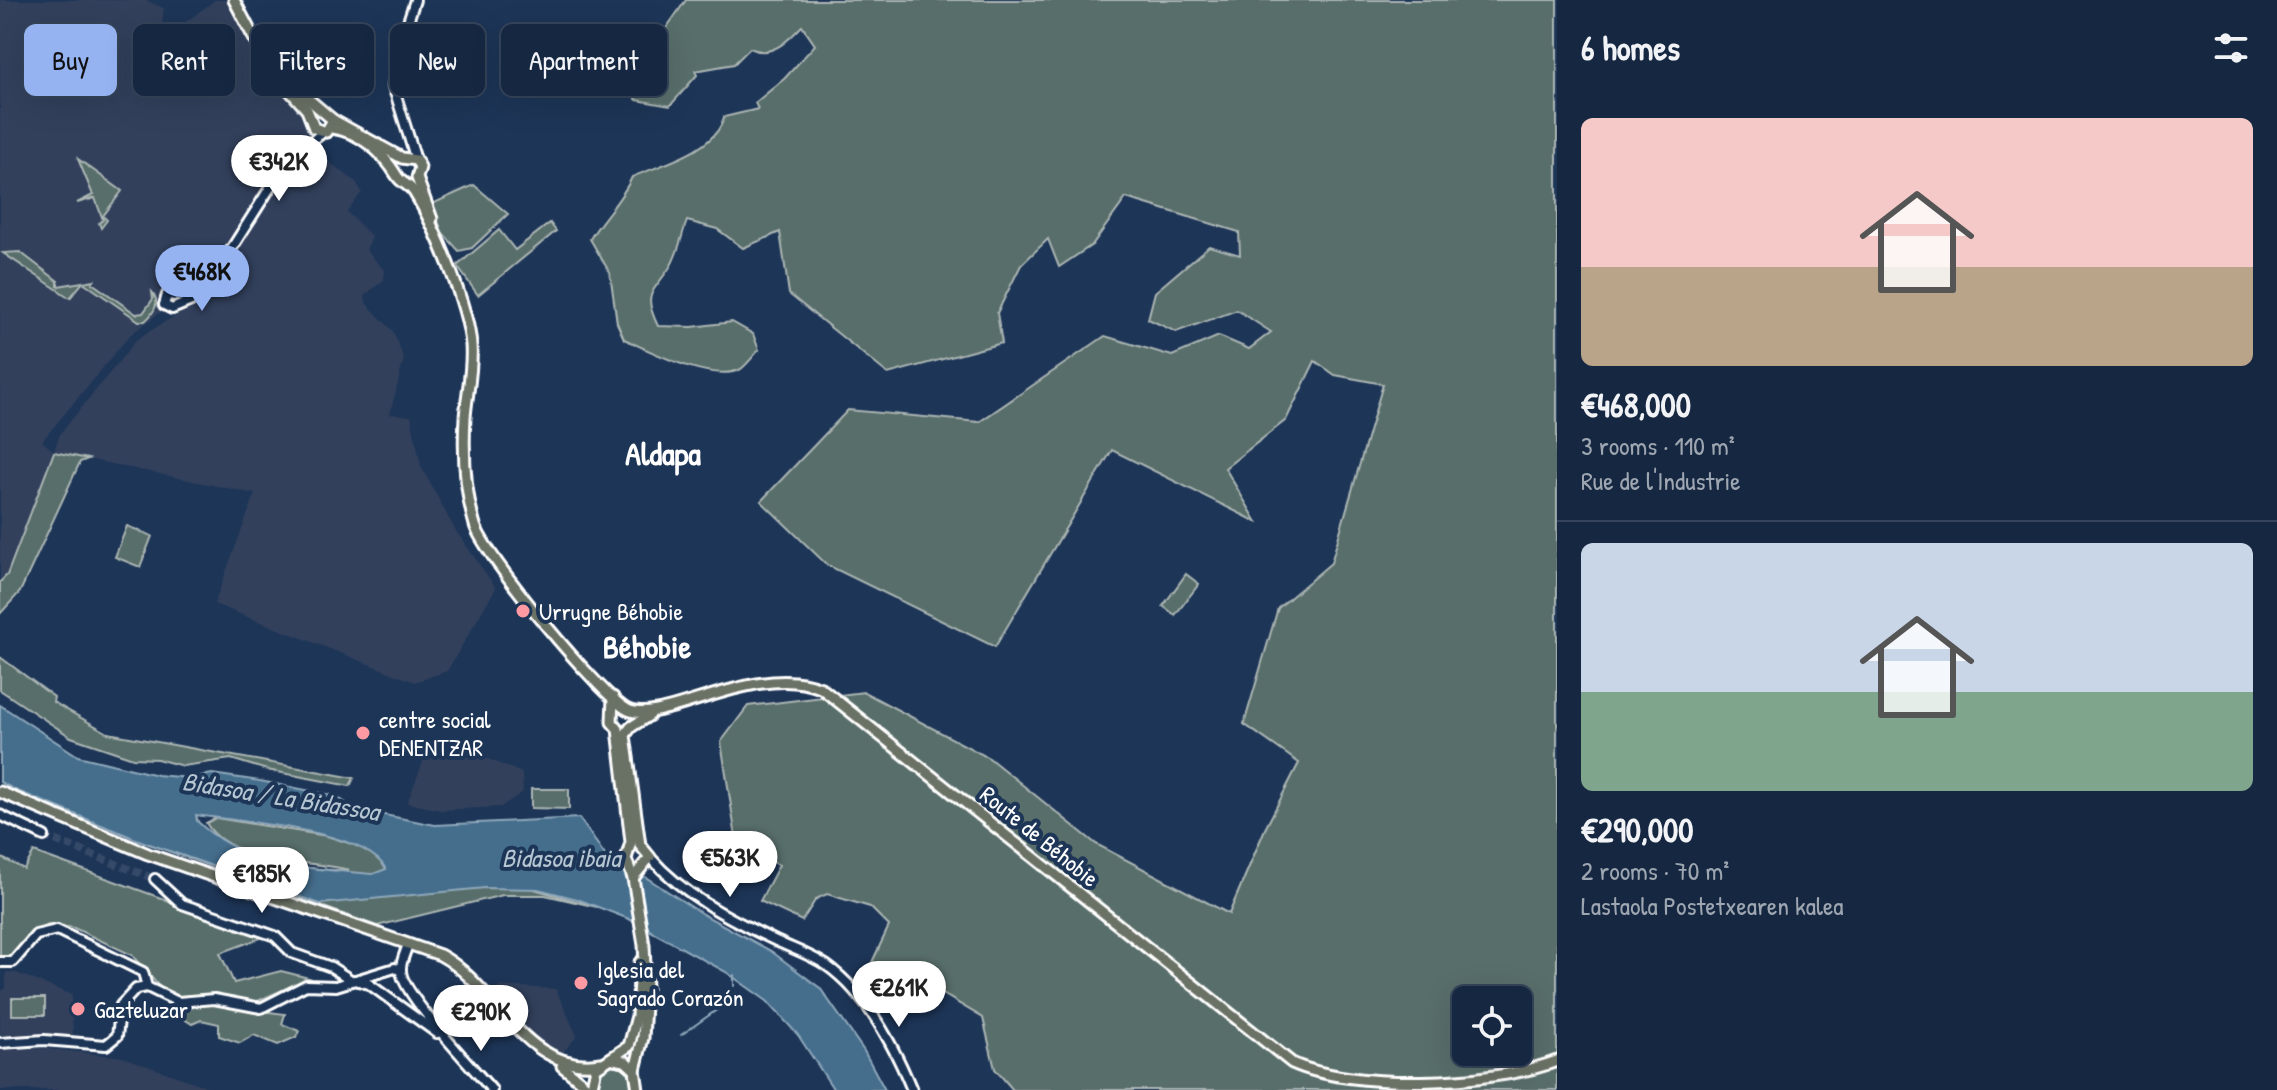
<!DOCTYPE html>
<meta charset="utf-8">
<style>
body{margin:0;font-family:"Patrick Hand",sans-serif;background:#1f3048;color:#f1f3f6;height:100vh;display:flex;flex-direction:column;font-size:30px;white-space:nowrap}
*{box-sizing:border-box;margin:0}
p{font-size:26px;color:#9ea6b1}
.icon{flex:none;width:44px;height:44px;fill:none;stroke:currentColor;stroke-width:2;stroke-linecap:round;stroke-linejoin:round}
.map{position:relative;flex:1;overflow:hidden}
.panel{display:flex;flex-direction:column;background:#162841;width:720px}
.panel>*{flex:none}
.guide{position:absolute;left:24px;top:24px;width:760px;height:72px;display:flex;gap:16px}
.tools{position:absolute;left:1452px;top:986px;display:grid;gap:16px}
.tools a{display:grid;place-items:center;width:80px;height:80px;border-radius:12px;background:#162841;box-shadow:0 8px 32px #0002,0 0 0 2px #35445a;font-size:40px}
.price{position:absolute;translate:-50% -68px;padding:0 18px;border-radius:28px;background:#fff;color:#222;font-size:26px;line-height:52px;filter:drop-shadow(0 2px 4px #0008)}
.price::after{content:'';position:absolute;left:50%;top:48px;width:24px;height:18px;margin-left:-12px;background:inherit;clip-path:polygon(0 0,100% 0,50% 100%)}
.price.on{background:#95b2f1;color:#111}
ul{padding:0;list-style:none}
li{display:grid;align-content:center;gap:16px;height:424px;padding:0 24px}
li+li{border-top:2px solid #35445a}
li span{display:grid;place-items:center;height:248px;border-radius:12px;color:#555}
li>.icon{margin-inline-start:auto}
span .icon{width:144px;height:144px;fill:#fffc;stroke-width:1}
li b{font-size:34px}
h2{display:flex;justify-content:space-between;align-items:center;height:96px;padding:0 24px;font-size:34px}
.tag{padding:0 28px;border-radius:12px;background:#162841;box-shadow:0 8px 32px #0002,0 0 0 2px #35445a;font-size:28px;line-height:72px}
.tag.on{background:#95b2f1;color:#111}
main{display:flex;flex:1;min-height:0}
.map>svg:first-child{display:block}
.built{fill:#30415c;fill-rule:evenodd}
.green{fill:#586e6a;stroke:#acb6b4;stroke-width:2;fill-rule:evenodd}
.water{fill:#456e8d;stroke:#8fa8bb;stroke-width:2;fill-rule:evenodd}
.lines{fill:none;stroke-linecap:round;stroke-linejoin:round}
.stream{stroke:#8fa8bb;stroke-width:2}
.secondary-tunnel{stroke:#344968;stroke-width:8;stroke-dasharray:8 4;stroke-linecap:butt}
.secondary-casing{stroke:#fff;stroke-width:14}
.primary-casing{stroke:#fff;stroke-width:15}
.secondary{stroke:#1d3557;stroke-width:8}
.primary{stroke:#6a7165;stroke-width:9}
.poi-dot{fill:#ff9aa2;stroke:#1d3557;stroke-width:3}
.labels{text-anchor:middle;dominant-baseline:central;stroke-width:8;stroke-linejoin:round;paint-order:stroke}
.poi-label{font-size:24px;fill:#fff;stroke:#1d3557;text-anchor:start}
.street-label{font-size:24px;fill:#fff;stroke:#1d3557}
.water-label{font-size:26px;font-style:italic;fill:#b5c5d1;stroke:#1d3557}
.district-label{font-size:32px;font-weight:bold;fill:#fff;stroke:#1d3557}
</style>
<main>
<div class="map">
<svg width="1557" height="1090" viewBox="0 0 1557 1090">
<rect width="100%" height="100%" fill="#1d3557"/>
<filter id="ink" filterUnits="userSpaceOnUse"><feTurbulence type="fractalNoise" baseFrequency=".0125" numOctaves="2"/><feDisplacementMap in="SourceGraphic" scale="16" xChannelSelector="R" yChannelSelector="G"/><feConvolveMatrix kernelMatrix="1 2 1 2 8 2 1 2 1" color-interpolation-filters="sRGB"/></filter>
<g filter="url(#ink)">
<!-- built -->
<g class="built">
<path d="M0,0H145L164,8L160,41L215,0H236L278,76L308,123L325,140L312,149L356,182L362,192L347,212L372,237L366,250L385,271L384,280L365,295L366,303L393,331L404,359L390,414L411,416L421,466L454,528L496,588L447,671L415,682L214,604L255,494L54,452L7,576L0,582ZM256,196L268,204L208,291L194,304L137,339L60,434L54,451L42,441L130,335L165,309L172,292L199,285L229,245Z"/>
<path d="M433,736L522,773L523,792L501,807L440,810L407,803Z"/>
<path d="M6,972L17,973L72,995L73,1039L0,1035V992L6,988Z"/>
<path d="M500,986L556,989L577,1036L559,1057L533,1041L491,994Z"/>
<path d="M0,1047L41,1048L123,1057L216,1090H0Z"/>
</g>
<!-- green -->
<g class="green">
<path d="M686,0H1557V1090H1013L995,1069L983,1018L941,993L868,971L889,926L870,907L827,894L816,899L802,921L760,901L779,865L737,844L721,742L748,706L864,692L989,758L1096,844L1229,914L1265,829L1299,763L1244,724L1278,608L1331,563L1383,384L1335,375L1315,361L1286,420L1225,468L1257,522L1112,450L995,647L827,565L761,501L848,410L979,422L1105,336L1172,356L1219,336L1249,349L1271,332L1237,310L1176,332L1148,319L1155,292L1209,246L1240,255L1239,232L1126,198L1092,245L1059,267L1048,239L1021,265L997,313L1002,343L888,374L789,294L780,232L743,248L717,229L687,221C681,236 678,257 668,270C651,294 643,295 658,326L692,327L732,322L753,334L759,350C754,355 747,365 741,369C713,384 650,351 624,339L617,323L610,273L590,239C602,218 622,200 632,177C660,165 716,151 724,117L758,109L755,103L785,78L815,45L802,26C788,40 772,59 750,48L734,64L695,71L697,75L670,106L637,100L625,87ZM1466,1000H1518V1052H1466Z"/>
<path d="M78,159L122,191L103,216L107,220L101,228L99,223L103,220L95,198L77,203L93,195Z"/>
<path d="M474,185L508,214L472,248L459,251L442,232L432,204Z"/>
<path d="M550,223L556,231L478,295L457,266L499,230L515,250Z"/>
<path d="M20,252L58,281V286L94,280L92,283L136,314L143,313L153,299L152,292C161,302 154,313 145,321H139L83,282L70,298L3,253Z"/>
<path d="M54,452L88,459L80,462L20,592L0,614V582L7,575Z"/>
<path d="M127,526L152,536L140,567L115,557Z"/>
<path d="M1186,574L1199,584L1175,615L1163,606Z"/>
<path d="M0,657L54,697L53,702L108,733L354,778L350,786L267,770L231,759L183,766L157,759L133,758L71,737L0,690Z"/>
<path d="M0,775L196,815C202,858 315,872 349,870C310,860 230,864 206,823L216,818L327,836L367,849L384,865L468,870L597,907L545,895H503L377,926L141,841L0,782Z"/>
<path d="M531,789H569V809L531,808Z"/>
<path d="M34,852L266,936L220,953L234,983L281,971L309,978L251,1004L210,994L179,998L164,992L132,955L74,928L48,924L30,934L13,956L0,957V857L24,869Z"/>
<rect x="12" y="998" width="33" height="17"/>
<path d="M207,1004L285,1014L282,1024L299,1031L296,1037L278,1045L254,1035L240,1043L219,1036V1024L201,1020L192,1024L181,1017L186,1009Z"/>
<path d="M616,1064L631,1072L633,1090H596L600,1070Z"/>
</g>
<!-- water -->
<path class="water" d="M0,705L78,756L157,775L190,778L212,774L260,781L336,796L354,809L435,825L579,818L605,855L619,860L704,915L771,951L820,988L864,1051L885,1090H834L798,1035L767,1001L726,972L629,919L577,899L538,889L485,888L320,904L141,841L15,790L0,782ZM196,815C242,822 363,829 386,869L373,874C309,868 246,868 197,821Z"/>
<g class="lines">
<!-- stream -->
<g class="stream">
<path d="M734,986V975"/>
<path d="M730,997L731,994"/>
<path d="M681,1035L728,1002"/>
</g>
<!-- secondary-tunnel -->
<path class="secondary-tunnel" d="M44,836L155,879"/>
<defs>
<g id="secondary">
<path d="M415,0L398,52L393,86L416,160"/>
<path d="M206,287L188,297L167,295L164,305L172,309L191,301L211,281L287,161L322,133"/>
<path d="M0,815L44,836"/>
<path d="M650,857C683,895 730,919 776,941C793,949 811,955 826,965C866,993 894,1046 912,1090"/>
<path d="M155,879L182,904L275,936L292,953L331,967L351,980"/>
<path d="M407,947C405,954 400,963 401,971C402,994 474,1069 492,1090"/>
<path d="M0,962H13L36,935L57,930L143,972L147,987"/>
<path d="M355,980L369,984L437,1033"/>
<path d="M0,1043L44,1040L106,1045L117,1036L121,1005L136,989L147,987L178,1002L214,999L261,1008L306,985L336,986L395,968L401,971"/>
</g>
<g id="primary">
<path d="M234,0L269,67L307,110L314,128L326,132L333,120"/>
<path d="M263,41L294,87L333,120"/>
<path d="M333,120L402,158L416,160L420,167L417,178L432,219"/>
<path d="M332,128C361,132 383,153 397,176C401,183 410,185 414,192C435,226 468,306 471,345C473,369 467,393 465,417C463,451 465,492 475,525C483,554 601,697 628,710C662,726 756,661 821,688L1292,1063C1351,1090 1491,1086 1557,1061"/>
<path d="M613,697L612,722L618,729L631,842L626,859L633,878L644,945L646,988L643,1038L635,1070"/>
<path d="M0,792L148,854L440,955C498,986 525,1076 601,1063"/>
<path d="M633,878L650,857L640,845L625,735L631,727L650,715"/>
<path d="M614,1059L625,1061L635,1070L638,1090"/>
<path d="M562,1066L591,1090"/>
<path d="M591,1090L596,1068L629,1046L637,1016L640,962"/>
</g>
</defs>
<!-- secondary casing -->
<use href="#secondary" class="secondary-casing"/>
<!-- primary casing -->
<use href="#primary" class="primary-casing"/>
<!-- secondary -->
<use href="#secondary" class="secondary"/>
<!-- primary -->
<use href="#primary" class="primary"/>
</g>
</g>
<!-- markers -->
<g class="poi-dot">
<circle cx="523" cy="611" r="8"/>
<circle cx="363" cy="733" r="8"/>
<circle cx="581" cy="983" r="8"/>
<circle cx="78" cy="1009" r="8"/>
</g>
<g class="labels">
<!-- poi labels -->
<g class="poi-label">
<text x="539" y="611">Urrugne Béhobie</text>
<text x="379" y="719">centre social<tspan x="379" dy="28">DENENTZAR</tspan></text>
<text x="597" y="969">Iglesia del<tspan x="597" dy="28">Sagrado Corazón</tspan></text>
<text x="94" y="1009">Gazteluzar</text>
</g>
<!-- street labels -->
<g class="street-label">
<text transform="translate(1040 836) rotate(39)">Route de Béhobie</text>
</g>
<!-- water labels -->
<g class="water-label">
<text transform="translate(281 796) rotate(9)">Bidasoa / La Bidassoa</text>
<text x="561" y="857">Bidasoa ibaia</text>
</g>
<!-- district labels -->
<g class="district-label">
<text x="663" y="453">Aldapa</text>
<text x="647" y="646">Béhobie</text>
</g>
</g>
</svg>
<div class="tools">
<a><svg class="icon" aria-label="locate" viewBox="0 0 24 24"><circle cx="12" cy="12" r="6"/><path d="M12 2v4M12 18v4M2 12h4M18 12h4"/></svg></a>
</div>
<b class="price" style="left:279px;top:203px">€342K</b>
<b class="price on" style="left:202px;top:313px">€468K</b>
<b class="price" style="left:730px;top:899px">€563K</b>
<b class="price" style="left:262px;top:915px">€185K</b>
<b class="price" style="left:899px;top:1029px">€261K</b>
<b class="price" style="left:481px;top:1053px">€290K</b>
<div class="guide">
<a class="tag on">Buy</a>
<a class="tag">Rent</a>
<a class="tag">Filters</a>
<a class="tag">New</a>
<a class="tag">Apartment</a>
</div>
</div>
<section class="panel">
<h2>6 homes<svg class="icon" aria-label="filters" viewBox="0 0 24 24"><path d="M4 7h16M4 17h16"/><circle cx="9" cy="7" r="2"/><circle cx="15" cy="17" r="2"/></svg></h2>
<ul>
<li><span style="background:linear-gradient(#f6c9c9 60%,#b9a48a 0)"><svg class="icon" aria-label="home" viewBox="0 0 24 24"><path d="M3 11l9-7 9 7M6 9v11h12V9"/></svg></span><div><b>€468,000</b><p>3 rooms · 110 m²</p><p>Rue de l'Industrie</p></div></li>
<li><span style="background:linear-gradient(#c9d6e8 60%,#7fa58c 0)"><svg class="icon" aria-label="home" viewBox="0 0 24 24"><path d="M3 11l9-7 9 7M6 9v11h12V9"/></svg></span><div><b>€290,000</b><p>2 rooms · 70 m²</p><p>Lastaola Postetxearen kalea</p></div></li>
</ul>
</section>
</main>
